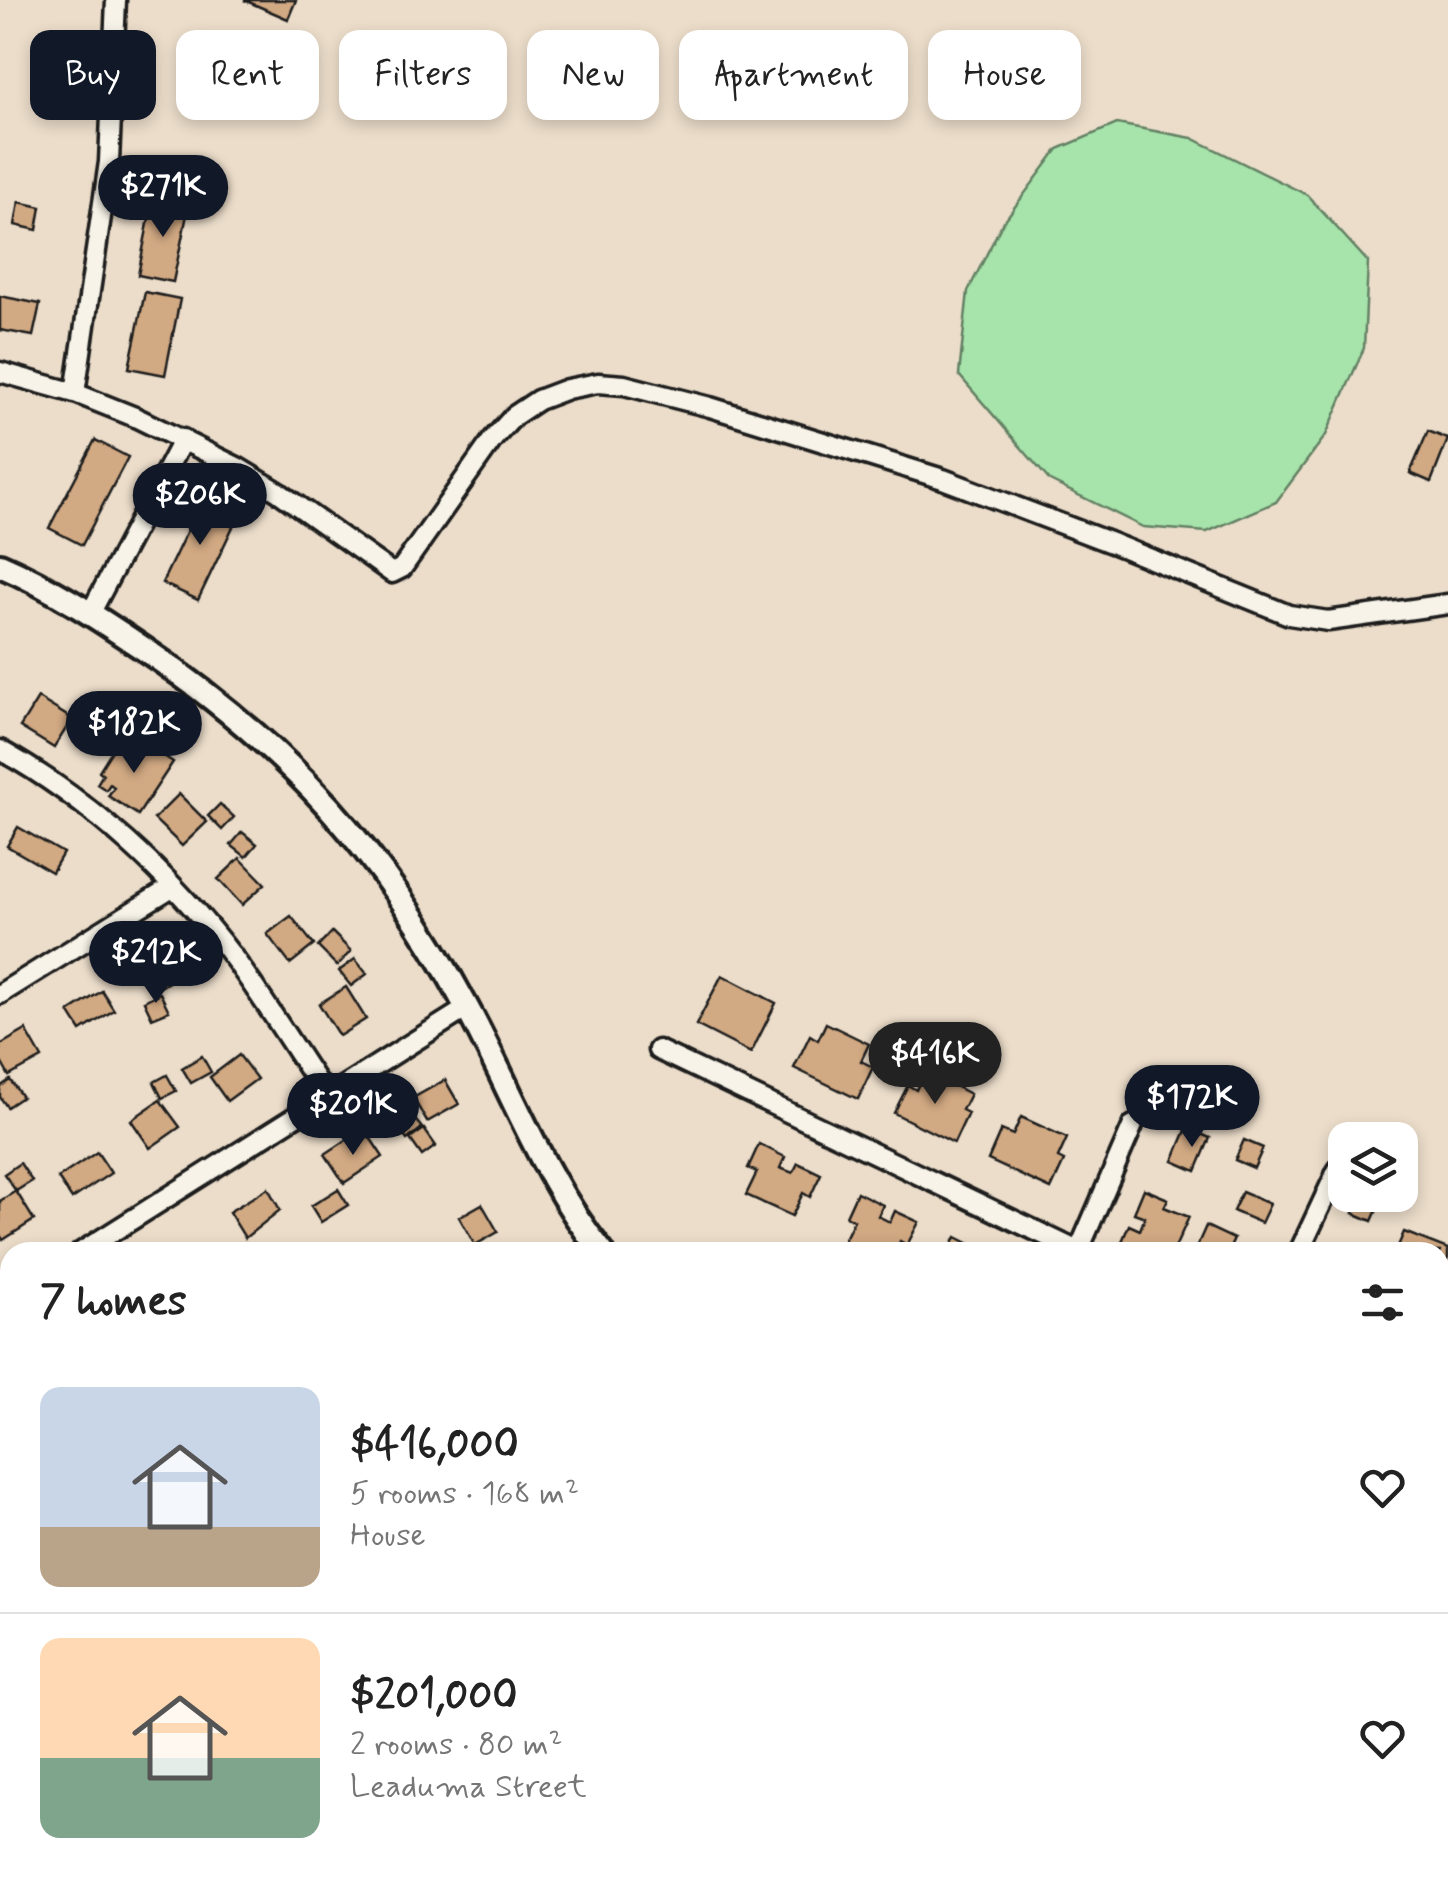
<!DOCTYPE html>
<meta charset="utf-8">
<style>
body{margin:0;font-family:Mynerve,sans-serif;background:#f6f6f6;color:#222;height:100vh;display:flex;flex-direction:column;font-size:38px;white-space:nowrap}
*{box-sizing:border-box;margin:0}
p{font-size:32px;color:#767676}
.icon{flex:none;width:55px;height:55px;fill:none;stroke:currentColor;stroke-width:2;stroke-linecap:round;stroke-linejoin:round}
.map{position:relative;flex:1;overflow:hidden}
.sheet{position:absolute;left:0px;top:1242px;width:1450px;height:642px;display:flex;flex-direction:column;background:#fff;border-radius:30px 30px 0 0;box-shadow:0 5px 15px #0003}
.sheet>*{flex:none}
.top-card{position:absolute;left:30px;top:30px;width:1390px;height:90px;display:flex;gap:20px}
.fabs{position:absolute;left:1328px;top:1122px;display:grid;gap:20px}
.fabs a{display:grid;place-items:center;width:90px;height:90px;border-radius:20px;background:#fff;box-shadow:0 5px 15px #0003;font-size:50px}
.price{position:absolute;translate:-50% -85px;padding:0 22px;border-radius:35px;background:#111827;color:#fff;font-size:32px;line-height:65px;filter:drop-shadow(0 2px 5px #0008)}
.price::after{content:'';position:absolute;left:50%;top:60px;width:30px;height:22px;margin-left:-15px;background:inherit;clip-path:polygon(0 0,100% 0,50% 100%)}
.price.active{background:#222;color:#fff}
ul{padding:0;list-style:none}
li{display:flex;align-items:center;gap:30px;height:250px;padding:0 40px}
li+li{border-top:2px solid #e0e0e0}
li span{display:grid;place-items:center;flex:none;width:280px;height:200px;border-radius:20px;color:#555}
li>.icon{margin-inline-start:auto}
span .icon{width:120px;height:120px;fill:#fffc;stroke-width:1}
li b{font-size:42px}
h2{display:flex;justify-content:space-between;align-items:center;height:120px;padding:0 40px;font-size:42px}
.pill{padding:0 35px;border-radius:20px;background:#fff;box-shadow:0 5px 15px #0003;font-size:35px;line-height:90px}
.pill.active{background:#111827;color:#fff}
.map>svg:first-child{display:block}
.green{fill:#a7e4ab;stroke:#628064;stroke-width:2.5}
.building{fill:#d1a983;stroke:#1c1c1c;stroke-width:2.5}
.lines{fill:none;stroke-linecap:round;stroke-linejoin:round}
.minor-casing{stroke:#1c1c1c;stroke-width:25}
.secondary-casing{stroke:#1c1c1c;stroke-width:30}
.minor{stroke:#f7f3e8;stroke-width:18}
.secondary{stroke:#f7f3e8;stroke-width:22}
</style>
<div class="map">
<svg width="1448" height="1884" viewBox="0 0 1448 1884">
<rect width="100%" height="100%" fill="#ecddca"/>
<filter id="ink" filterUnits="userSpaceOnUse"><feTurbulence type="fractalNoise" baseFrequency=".01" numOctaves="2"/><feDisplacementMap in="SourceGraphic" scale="20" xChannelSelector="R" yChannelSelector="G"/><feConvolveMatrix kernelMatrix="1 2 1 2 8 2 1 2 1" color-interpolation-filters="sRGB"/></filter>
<g filter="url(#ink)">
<!-- green -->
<path class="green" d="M1117,124L1192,138L1307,195L1368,262L1364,348L1326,435L1276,502L1207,532L1143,527L1050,481L959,375L968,291L1002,224L1058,149Z"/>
<!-- building -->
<g class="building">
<path d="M244,0H296L288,19Z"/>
<path d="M153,198L189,205L173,282L138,275Z"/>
<path d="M19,202L41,207L37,230L15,225Z"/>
<path d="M145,292L180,299L165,375L129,368Z"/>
<path d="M0,296L40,304L33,336L0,330Z"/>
<path d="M1428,431L1448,439L1431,482L1410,473Z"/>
<path d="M95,440L128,457L82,545L49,528Z"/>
<path d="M203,497L239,514L198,600L162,583Z"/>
<path d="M38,698L72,719L54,748L20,727Z"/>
<path d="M81,699L99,708L92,723L73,714Z"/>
<path d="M113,717L132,731L121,748L101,734Z"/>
<path d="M143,742L173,762L138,815L108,796L114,787L110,784L106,790L97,784L103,774L99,771L114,747L132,758Z"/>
<path d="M179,794L207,822L182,846L154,819Z"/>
<path d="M220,804L234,817L222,830L208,816Z"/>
<path d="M18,827L63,853L52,872L7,846Z"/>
<path d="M242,832L257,844L246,857L231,845Z"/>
<path d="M240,858L265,884L242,905L218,879Z"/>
<path d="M291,916L314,945L290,964L267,934Z"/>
<path d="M332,932L351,951L337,966L318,947Z"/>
<path d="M171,944L188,970L157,989L141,963Z"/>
<path d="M355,959L367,974L351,986L339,971Z"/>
<path d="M722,975L776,1003L751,1053L696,1025Z"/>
<path d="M346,987L366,1019L339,1036L319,1004Z"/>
<path d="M102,991L114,1010L81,1031L69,1012Z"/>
<path d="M160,993L169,1011L152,1018L144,1001Z"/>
<path d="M826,1023L869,1044L861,1061L873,1067L858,1099L794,1068L810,1035L818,1040Z"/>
<path d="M26,1030L42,1058L9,1076L0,1060V1045Z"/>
<path d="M902,1044L915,1050L905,1072L892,1066Z"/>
<path d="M239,1055L257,1079L227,1101L210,1077Z"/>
<path d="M202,1056L211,1072L191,1083L182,1068Z"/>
<path d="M925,1071L970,1094L962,1110L968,1113L954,1143L894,1113L908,1085L916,1090Z"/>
<path d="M167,1075L176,1091L162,1098L154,1082Z"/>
<path d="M10,1080L22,1097L7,1107L0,1097V1087Z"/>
<path d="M445,1080L459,1104L427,1122L413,1098Z"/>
<path d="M160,1100L180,1127L150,1148L131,1120Z"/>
<path d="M413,1117L422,1128L407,1140L398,1128Z"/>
<path d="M1021,1117L1067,1138L1058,1158L1064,1161L1051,1189L988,1160L1001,1130L1013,1135Z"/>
<path d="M1187,1128L1210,1138L1196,1171L1173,1161Z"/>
<path d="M424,1129L436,1146L422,1156L410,1139Z"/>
<path d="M369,1136L383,1157L344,1183L325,1154L351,1137L356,1145Z"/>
<path d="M1244,1140L1263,1148L1254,1168L1235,1160Z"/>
<path d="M759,1144L785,1157L780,1168L793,1173L798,1163L821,1174L810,1197L803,1193L792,1216L746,1195L757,1172L748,1168Z"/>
<path d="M97,1152L111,1173L72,1199L58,1178Z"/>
<path d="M20,1163L32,1181L16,1191L4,1174Z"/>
<path d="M268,1188L280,1210L245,1238L229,1212Z"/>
<path d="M338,1189L348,1205L321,1222L311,1206Z"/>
<path d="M1144,1189L1168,1199L1164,1207L1189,1217L1173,1252L1118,1251L1129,1225L1140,1230L1145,1217L1134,1213Z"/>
<path d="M16,1191L34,1220L3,1240L0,1235V1201Z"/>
<path d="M857,1192L883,1205L878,1216L890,1222L895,1211L919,1222L907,1245L900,1241L895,1252H863L843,1243L854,1220L846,1216Z"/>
<path d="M1242,1192L1270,1204L1261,1223L1233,1211Z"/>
<path d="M1360,1195H1367L1381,1201L1372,1221L1353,1213Z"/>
<path d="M482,1204L498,1232L475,1245L459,1217Z"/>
<path d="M1206,1226L1234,1239L1228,1252H1212L1197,1246Z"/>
<path d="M1404,1232L1448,1249V1258L1443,1270L1440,1269V1252L1396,1251Z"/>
<path d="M956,1237L982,1250L980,1252H949Z"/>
<path d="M1440,1616L1448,1619L1447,1658L1440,1655Z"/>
<path d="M192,1875H223L229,1884H198Z"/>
<path d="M460,1875H499L501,1878L491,1884H466Z"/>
</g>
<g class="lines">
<defs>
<g id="minor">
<path d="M0,372L75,393L135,417L237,467L277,491L392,573L402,568L493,439L514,416L538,400L567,389L598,383L624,385L710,407L943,479L1114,544L1289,615L1328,621L1448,604"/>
<path d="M75,393L109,162L116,0"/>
<path d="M91,612L183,439"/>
<path d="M0,750C90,800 171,875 233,957C266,1002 295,1050 327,1097"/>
<path d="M0,994L172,887"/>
<path d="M658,1050L1078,1251"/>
<path d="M81,1252L467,1008"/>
<path d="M1078,1252L1133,1125"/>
<path d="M1299,1252L1337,1171L1345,1160"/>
<path d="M0,1304L10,1298"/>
<path d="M1440,1328L1448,1331"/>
<path d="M1440,1547L1448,1551"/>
<path d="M0,1570L10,1564"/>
<path d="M0,1813L10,1829"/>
<path d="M38,1875L44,1884"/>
<path d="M277,1875L282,1884"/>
<path d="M1054,1875L1074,1884"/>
<path d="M1382,1875L1403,1884"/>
<path d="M572,1884L586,1875"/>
<path d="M874,1884L878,1875"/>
<path d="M1168,1884L1172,1875"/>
<path d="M1301,1884L1304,1875"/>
</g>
<g id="secondary">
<path d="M0,565C51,587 98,618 144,649C289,747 383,852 466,1006C511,1088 543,1179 602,1252"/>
<path d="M1440,1731L1448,1734"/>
</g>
</defs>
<!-- minor casing -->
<use href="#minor" class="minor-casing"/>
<!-- secondary casing -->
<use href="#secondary" class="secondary-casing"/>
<!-- minor -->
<use href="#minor" class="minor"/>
<!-- secondary -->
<use href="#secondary" class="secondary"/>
</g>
</g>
</svg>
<div class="fabs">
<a><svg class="icon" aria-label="layers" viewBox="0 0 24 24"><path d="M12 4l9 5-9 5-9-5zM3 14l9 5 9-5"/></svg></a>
</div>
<b class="price" style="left:163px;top:240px">$271K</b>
<b class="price" style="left:200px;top:548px">$206K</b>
<b class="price" style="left:134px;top:776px">$182K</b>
<b class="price" style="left:156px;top:1006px">$212K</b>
<b class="price active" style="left:935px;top:1107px">$416K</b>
<b class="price" style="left:1192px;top:1150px">$172K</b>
<b class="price" style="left:353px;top:1158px">$201K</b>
<div class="top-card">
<a class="pill active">Buy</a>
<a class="pill">Rent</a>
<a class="pill">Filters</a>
<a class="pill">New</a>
<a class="pill">Apartment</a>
<a class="pill">House</a>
</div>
<section class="sheet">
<h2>7 homes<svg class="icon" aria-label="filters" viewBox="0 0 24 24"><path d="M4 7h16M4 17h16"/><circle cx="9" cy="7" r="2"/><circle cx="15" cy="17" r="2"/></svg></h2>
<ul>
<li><span style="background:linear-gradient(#c9d6e8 70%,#b9a48a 0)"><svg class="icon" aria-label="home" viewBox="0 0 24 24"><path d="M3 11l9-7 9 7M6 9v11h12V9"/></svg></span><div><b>$416,000</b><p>5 rooms · 168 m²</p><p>House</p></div><svg class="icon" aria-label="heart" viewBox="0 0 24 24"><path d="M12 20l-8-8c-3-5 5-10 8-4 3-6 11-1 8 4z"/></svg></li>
<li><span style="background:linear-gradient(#ffd9b3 60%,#7fa58c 0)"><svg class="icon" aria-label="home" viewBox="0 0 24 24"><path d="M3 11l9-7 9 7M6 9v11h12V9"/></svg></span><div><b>$201,000</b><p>2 rooms · 80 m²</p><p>Leaduma Street</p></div><svg class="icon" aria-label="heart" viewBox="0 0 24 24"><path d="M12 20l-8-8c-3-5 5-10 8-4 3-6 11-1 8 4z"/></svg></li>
</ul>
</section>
</div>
